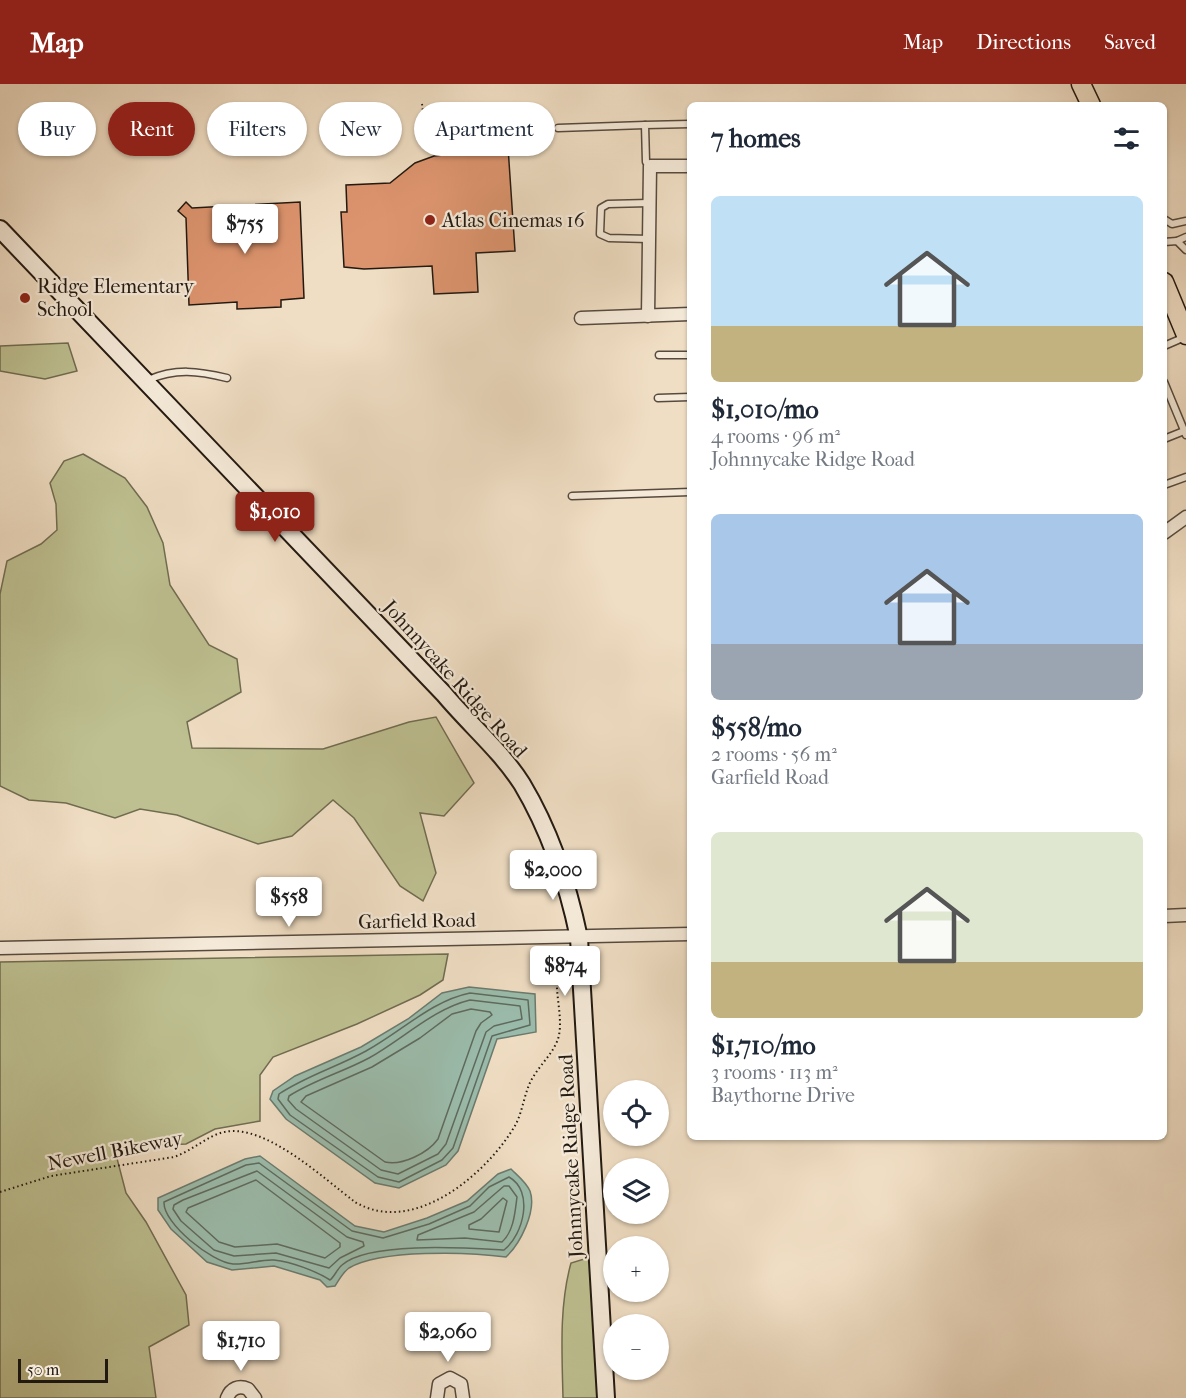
<!DOCTYPE html>
<meta charset="utf-8">
<style>
body{margin:0;font-family:"IM FELL French Canon",serif;background:#f6f6f7;color:#1f2937;height:100vh;display:flex;flex-direction:column;font-size:22px;white-space:nowrap}
*{box-sizing:border-box;margin:0}
p{font-size:20px;color:#747a83}
.icon{flex:none;width:33px;height:33px;fill:none;stroke:currentColor;stroke-width:2;stroke-linecap:round;stroke-linejoin:round}
.map{position:relative;flex:1;overflow:hidden}
.drawer{position:absolute;left:687px;top:18px;width:480px;height:1038px;display:flex;flex-direction:column;background:#fff;border-radius:9px;box-shadow:0 2px 4px #0004}
.drawer>*{flex:none}
.top-card{position:absolute;left:18px;top:18px;width:570px;height:54px;display:flex;gap:12px}
.buttons{position:absolute;left:603px;top:996px;display:grid;gap:12px}
.buttons a{display:grid;place-items:center;width:66px;height:66px;border-radius:50%;background:#fff;box-shadow:0 2px 4px #0004;font-size:30px}
.scale{position:absolute;left:18px;bottom:15px;width:90px;box-sizing:border-box;padding-left:6px;border:3px solid #221911;border-top:0;font-size:16px;line-height:21px;white-space:nowrap;color:#221911;-webkit-text-stroke:4px #f5ead9;paint-order:stroke}
.price{position:absolute;translate:-50% -51px;padding:0 14px;border-radius:6px;background:#fff;color:#222;font-size:20px;line-height:39px;filter:drop-shadow(0 2px 3px #0008)}
.price::after{content:'';position:absolute;left:50%;top:36px;width:18px;height:14px;margin-left:-9px;background:inherit;clip-path:polygon(0 0,100% 0,50% 100%)}
.price.on{background:#8f2418;color:#fff}
ul{padding:0;list-style:none}
li{display:grid;align-content:center;gap:12px;height:318px;padding:0 24px}
li span{display:grid;place-items:center;height:186px;border-radius:9px;color:#555}
li>.icon{margin-inline-start:auto}
span .icon{width:108px;height:108px;fill:#fffc;stroke-width:1}
li b{font-size:26px}
h2{display:flex;justify-content:space-between;align-items:center;height:72px;padding:0 24px;font-size:26px}
.chip{padding:0 21px;border-radius:27px;background:#fff;box-shadow:0 2px 4px #0004;font-size:21px;line-height:54px}
.chip.on{background:#8f2418;color:#fff}
header{display:flex;align-items:center;gap:36px;box-sizing:border-box;height:84px;padding:0 30px;background:#8f2418;color:#fff}
header strong{font-size:28px}
nav{display:flex;gap:33px;margin-inline-start:auto;font-size:21px}
.map>svg:first-child{display:block}
.green{fill:#bec091;stroke:#706c51;stroke-width:1.5}
.water{fill:#9bbdad;stroke:#6b7b6f;stroke-width:1.5}
.lines{fill:none;stroke-linecap:round;stroke-linejoin:round}
.shore{stroke:#5e6b5f;stroke-width:1.5}
.building{fill:#dc946e;stroke:#221911;stroke-width:1.5}
.lane-casing{stroke:#564a3e;stroke-width:9}
.street-casing{stroke:#564a3e;stroke-width:15}
.secondary-casing{stroke:#221911;stroke-width:20}
.primary-casing{stroke:#221911;stroke-width:21}
.path{stroke:#221911;stroke-width:2;stroke-dasharray:1.5 3;stroke-linecap:butt}
.lane{stroke:#f5ead9;stroke-width:6}
.street{stroke:#f5ead9;stroke-width:12}
.secondary{stroke:#f5ead9;stroke-width:16}
.primary{stroke:#f0dec4;stroke-width:18}
.poi-dot{fill:#8f2418;stroke:#f5ead9;stroke-width:2}
.labels{text-anchor:middle;dominant-baseline:central;stroke-width:4.5;stroke-linejoin:round;paint-order:stroke}
.poi-label{font-size:20px;fill:#221911;stroke:#f5ead9;text-anchor:start}
.street-label{font-size:20px;fill:#221911;stroke:#f5ead9}
</style>
<header>
<strong>Map</strong>
<nav><a>Map</a><a>Directions</a><a>Saved</a></nav>
</header>
<div class="map">
<svg width="1186" height="1314" viewBox="0 0 1186 1314">
<rect width="100%" height="100%" fill="#f0dec4"/>
<filter id="stains"><feTurbulence type="fractalNoise" baseFrequency=".00333" numOctaves="4"/><feColorMatrix values="0 0 0 0 .2 0 0 0 0 .09 0 0 0 0 .02 0 0 0 .5 -.17"/></filter>
<radialGradient id="worn" r=".72"><stop offset=".6" stop-color="#630" stop-opacity="0"/><stop offset="1" stop-color="#630" stop-opacity=".3"/></radialGradient>
<!-- green -->
<g class="green">
<path d="M68,259L77,287L45,295L0,287V262Z"/>
<path d="M83,370L125,394L147,423L163,459L170,501L209,561L237,575L241,608L187,638L192,664L323,665L409,638L436,633L474,699L444,732L420,729L436,789L423,817L400,802L354,734L333,716L292,752L258,760L177,731L140,725L115,734L66,719L29,716L0,702V510L7,477L41,460L57,446L56,420L50,399L64,377Z"/>
<path d="M448,870L443,896L420,911L357,940L273,973L260,991V1037L215,1045L186,1060L114,1063L126,1109L146,1138L186,1211L189,1241L149,1263L156,1314H0V878Z"/>
<path d="M594,1172L602,1314H563C562,1269 559,1222 571,1179Z"/>
</g>
<!-- water -->
<g class="water">
<path d="M469,903L535,910L536,948L497,955L458,1067L446,1081L399,1104L375,1099L286,1035L270,1015L273,1007L295,992L361,963L408,935L442,909Z"/>
<path d="M260,1072L355,1142L384,1148L427,1134L467,1117L498,1090L511,1085C518,1092 526,1098 530,1107C537,1127 520,1160 506,1173C469,1168 381,1165 349,1184C343,1188 339,1196 335,1202L327,1203L320,1196L274,1182L232,1186L207,1178L171,1145L158,1126V1114L245,1075Z"/>
</g>
<g class="lines">
<!-- shore -->
<g class="shore">
<path d="M470,909L528,916L530,941L492,952L453,1064L442,1076L399,1098L378,1093L290,1031L278,1015L279,1010C306,992 337,983 366,967C401,948 431,917 470,909Z"/>
<path d="M470,916L520,922L522,935L494,942L486,948L446,1060L438,1070L398,1090L381,1086L296,1025L288,1016L289,1012C314,996 343,988 369,974C403,955 433,925 470,916Z"/>
<path d="M471,925L490,928L492,931L481,939L476,947L438,1055C428,1069 402,1082 385,1078L301,1018L306,1012L372,983L420,954L452,930Z"/>
<path d="M259,1079L352,1147L383,1154L429,1140L470,1122L489,1103L509,1093C534,1107 524,1150 504,1166C469,1164 368,1157 342,1181C337,1185 335,1192 330,1196C316,1187 292,1178 274,1176C261,1175 246,1181 233,1180C212,1178 163,1140 164,1118L246,1081Z"/>
<path d="M257,1087L347,1153L363,1158L364,1162L340,1174L329,1184L276,1169L234,1172L214,1166L181,1137L173,1125L174,1121L183,1116Z"/>
<path d="M256,1096L340,1159V1163L325,1174L277,1160L235,1163L219,1158L186,1128L188,1124Z"/>
<path d="M504,1102H509L517,1113C515,1128 514,1147 502,1158L465,1154L417,1156L418,1151L474,1128Z"/>
<path d="M503,1114L507,1117L499,1148L469,1145V1141L481,1135Z"/>
</g>
</g>
<!-- building -->
<g class="building">
<path d="M507,48L515,167L476,169L478,208L434,210L432,182L364,185L344,183L341,128H347L346,101L390,99L415,79L434,72L453,70V53Z"/>
<path d="M186,118L192,124L300,118L304,214L281,216V223L237,225V218L189,221L186,134L178,127Z"/>
</g>
<g class="lines">
<defs>
<g id="lane">
<path d="M558,44L645,41"/>
<path d="M650,82L646,78L645,41L690,40"/>
<path d="M1164,135L1172,140L1186,137"/>
<path d="M649,155L609,154L600,150L601,124L608,120L649,119"/>
<path d="M1177,157L1186,153"/>
<path d="M1164,158L1177,157L1186,166"/>
<path d="M1164,262L1185,253"/>
<path d="M659,271H690"/>
<path d="M148,296C176,284 198,287 227,294"/>
<path d="M1164,298L1186,351"/>
<path d="M658,314L690,313"/>
<path d="M1164,355L1184,347"/>
<path d="M1164,401L1186,393"/>
<path d="M572,412L690,408"/>
</g>
<g id="street">
<path d="M648,232L650,82H690"/>
<path d="M581,234L690,230"/>
<path d="M1164,449L1186,433"/>
<path d="M1164,832L1186,831"/>
<path d="M0,864L690,850"/>
<path d="M227,1314C231,1304 239,1301 248,1305L255,1314"/>
<path d="M437,1314L439,1300L450,1294L461,1300L463,1314"/>
</g>
<path id="secondary" d="M0,145L444,610C469,640 501,667 522,700C550,747 568,801 579,854L606,1314"/>
<g id="primary">
<path d="M1081,0L1091,21"/>
<path d="M1164,198L1186,251"/>
</g>
</defs>
<!-- lane casing -->
<use href="#lane" class="lane-casing"/>
<!-- street casing -->
<use href="#street" class="street-casing"/>
<!-- secondary casing -->
<use href="#secondary" class="secondary-casing"/>
<!-- primary casing -->
<use href="#primary" class="primary-casing"/>
<!-- path -->
<g class="path">
<path d="M422,20L424,35"/>
<path d="M0,1108L51,1092L174,1073C192,1067 207,1052 224,1048C265,1039 323,1094 355,1118C414,1153 488,1089 516,1040C522,1028 524,1013 529,1001C536,984 552,972 558,955C566,929 546,891 566,871"/>
</g>
<!-- lane -->
<use href="#lane" class="lane"/>
<!-- street -->
<use href="#street" class="street"/>
<!-- secondary -->
<use href="#secondary" class="secondary"/>
<!-- primary -->
<use href="#primary" class="primary"/>
</g>
<!-- markers -->
<g class="poi-dot">
<circle cx="430" cy="136" r="6"/>
<circle cx="25" cy="214" r="6"/>
</g>
<g class="labels">
<!-- poi labels -->
<g class="poi-label">
<text x="442" y="136">Atlas Cinemas 16</text>
<text x="37" y="202">Ridge Elementary<tspan x="37" dy="23">School</tspan></text>
</g>
<!-- street labels -->
<g class="street-label">
<text transform="translate(455 595) rotate(48)">Johnnycake Ridge Road</text>
<text transform="translate(417 837) rotate(-1)">Garfield Road</text>
<text transform="translate(115 1067) rotate(-11)">Newell Bikeway</text>
<text transform="translate(571 1072) rotate(-93)">Johnnycake Ridge Road</text>
</g>
</g>
<rect width="100%" height="100%" filter="url(#stains)"/>
<rect width="100%" height="100%" fill="url(#worn)"/>
</svg>
<div class="buttons">
<a><svg class="icon" aria-label="locate" viewBox="0 0 24 24"><circle cx="12" cy="12" r="6"/><path d="M12 2v4M12 18v4M2 12h4M18 12h4"/></svg></a>
<a><svg class="icon" aria-label="layers" viewBox="0 0 24 24"><path d="M12 4l9 5-9 5-9-5zM3 14l9 5 9-5"/></svg></a>
<a>+</a>
<a>−</a>
</div>
<div class="scale">50 m</div>
<b class="price" style="left:245px;top:171px">$755</b>
<b class="price on" style="left:275px;top:459px">$1,010</b>
<b class="price" style="left:553px;top:817px">$2,000</b>
<b class="price" style="left:289px;top:844px">$558</b>
<b class="price" style="left:565px;top:913px">$874</b>
<b class="price" style="left:448px;top:1279px">$2,060</b>
<b class="price" style="left:241px;top:1288px">$1,710</b>
<div class="top-card">
<a class="chip">Buy</a>
<a class="chip on">Rent</a>
<a class="chip">Filters</a>
<a class="chip">New</a>
<a class="chip">Apartment</a>
</div>
<section class="drawer">
<h2>7 homes<svg class="icon" aria-label="filters" viewBox="0 0 24 24"><path d="M4 7h16M4 17h16"/><circle cx="9" cy="7" r="2"/><circle cx="15" cy="17" r="2"/></svg></h2>
<ul>
<li><span style="background:linear-gradient(#bfe0f5 70%,#c2b280 0)"><svg class="icon" aria-label="home" viewBox="0 0 24 24"><path d="M3 11l9-7 9 7M6 9v11h12V9"/></svg></span><div><b>$1,010/mo</b><p>4 rooms · 96 m²</p><p>Johnnycake Ridge Road</p></div></li>
<li><span style="background:linear-gradient(#a9c7e8 70%,#9aa5b1 0)"><svg class="icon" aria-label="home" viewBox="0 0 24 24"><path d="M3 11l9-7 9 7M6 9v11h12V9"/></svg></span><div><b>$558/mo</b><p>2 rooms · 56 m²</p><p>Garfield Road</p></div></li>
<li><span style="background:linear-gradient(#dfe7d0 70%,#c2b280 0)"><svg class="icon" aria-label="home" viewBox="0 0 24 24"><path d="M3 11l9-7 9 7M6 9v11h12V9"/></svg></span><div><b>$1,710/mo</b><p>3 rooms · 113 m²</p><p>Baythorne Drive</p></div></li>
</ul>
</section>
</div>
